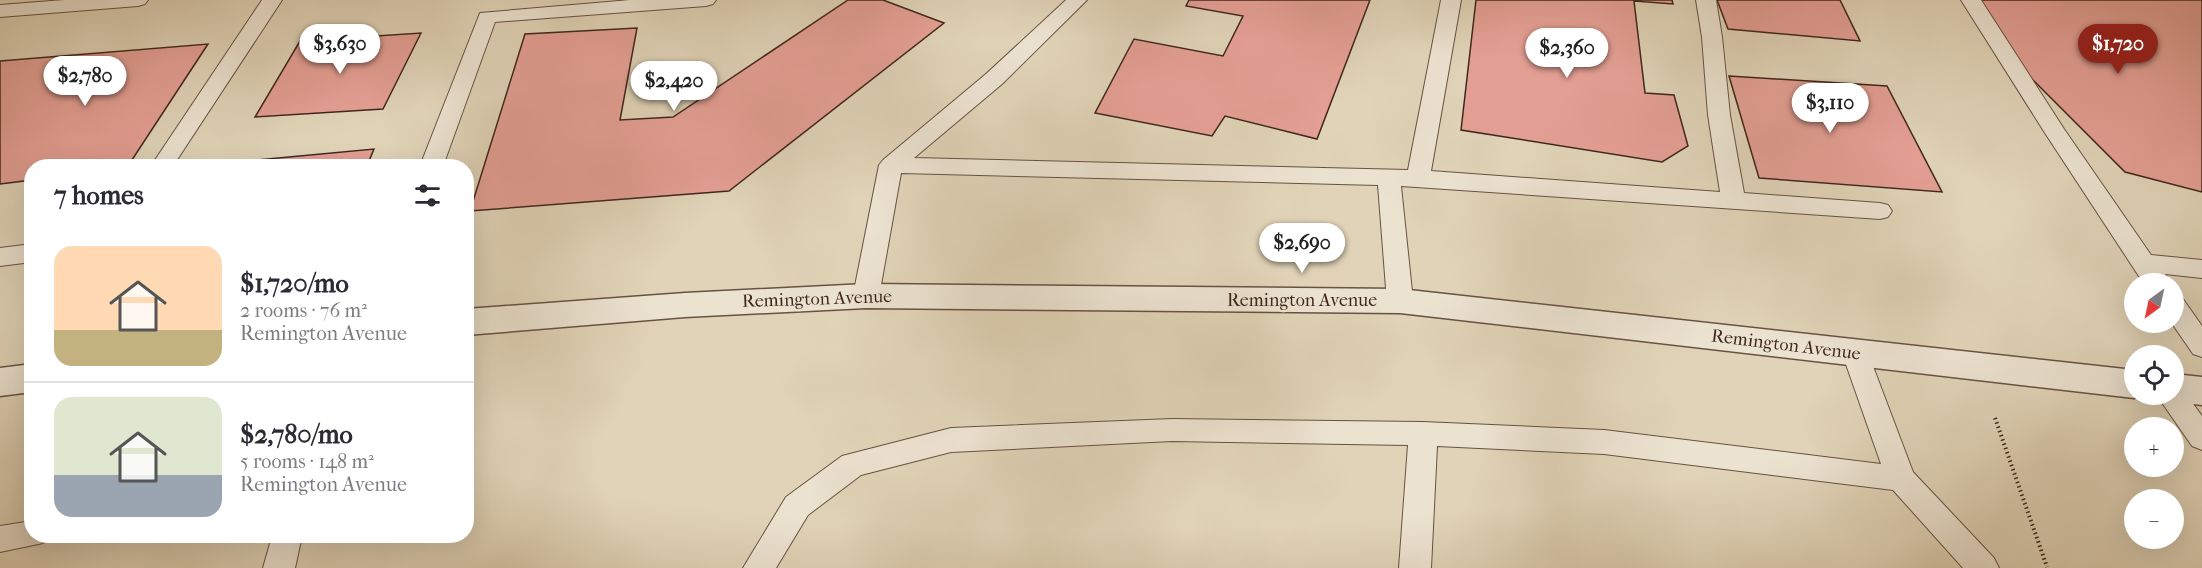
<!DOCTYPE html>
<meta charset="utf-8">
<style>
body{margin:0;font-family:"IM FELL French Canon",serif;background:#f7f7f7;color:#2b2b33;height:100vh;display:flex;flex-direction:column;font-size:22px;white-space:nowrap}
*{box-sizing:border-box;margin:0}
p{font-size:20px;color:#7c7c81}
.icon{flex:none;width:33px;height:33px;fill:none;stroke:currentColor;stroke-width:2;stroke-linecap:round;stroke-linejoin:round}
.map{position:relative;flex:1;overflow:hidden}
.drawer{position:absolute;left:24px;top:159px;width:450px;height:384px;display:flex;flex-direction:column;background:#fff;border-radius:24px;box-shadow:0 6px 24px #0002}
.drawer>*{flex:none}
.needle{width:39px;rotate:213deg}
.controls{position:absolute;left:2124px;top:273px;display:grid;gap:12px}
.controls a{display:grid;place-items:center;width:60px;height:60px;border-radius:50%;background:#fff;box-shadow:0 6px 24px #0002;font-size:30px}
.price{position:absolute;translate:-50% -51px;padding:0 14px;border-radius:21px;background:#fff;color:#222;font-size:20px;line-height:39px;filter:drop-shadow(0 2px 3px #0008)}
.price::after{content:'';position:absolute;left:50%;top:36px;width:18px;height:14px;margin-left:-9px;background:inherit;clip-path:polygon(0 0,100% 0,50% 100%)}
.price.selected{background:#8f2418;color:#fff}
ul{padding:0;list-style:none}
li{display:flex;align-items:center;gap:18px;height:150px;padding:0 30px}
li+li{border-top:2px solid #e1e1e2}
li span{display:grid;place-items:center;flex:none;width:168px;height:120px;border-radius:18px;color:#555}
li>.icon{margin-inline-start:auto}
span .icon{width:72px;height:72px;fill:#fffc;stroke-width:1}
li b{font-size:26px}
h2{display:flex;justify-content:space-between;align-items:center;height:72px;padding:0 30px;font-size:26px}
.map>svg:first-child{display:block}
.building{fill:#e49f94;stroke:#3f271c;stroke-width:1.5}
.lines{fill:none;stroke-linecap:round;stroke-linejoin:round}
.service-casing{stroke:#675243;stroke-width:2}
.minor-casing{stroke:#675243;stroke-width:3}
.path{stroke:#3f271c;stroke-width:4;stroke-dasharray:1.5 3;stroke-linecap:butt}
.service{fill:#ebe2d0;fill-rule:evenodd}
.minor{fill:#ebe2d0;fill-rule:evenodd}
.labels{text-anchor:middle;dominant-baseline:central;stroke-width:4.5;stroke-linejoin:round;paint-order:stroke}
.street-label{font-size:18px;fill:#3f271c;stroke:#ebe2d0}
</style>
<div class="map">
<svg width="2202" height="568" viewBox="0 0 2202 568">
<rect width="100%" height="100%" fill="#e0d3b7"/>
<filter id="stains"><feTurbulence type="fractalNoise" baseFrequency=".00333" numOctaves="4"/><feColorMatrix values="0 0 0 0 .2 0 0 0 0 .09 0 0 0 0 .02 0 0 0 .5 -.17"/></filter>
<radialGradient id="worn" r=".72"><stop offset=".6" stop-color="#630" stop-opacity="0"/><stop offset="1" stop-color="#630" stop-opacity=".3"/></radialGradient>
<!-- building -->
<g class="building">
<path d="M848,0H883L944,23L729,191L470,211L525,34L637,28L620,120L673,117Z"/>
<path d="M1189,0H1370L1317,139L1225,116L1212,136L1095,113L1134,39L1223,56L1243,16L1186,6Z"/>
<path d="M1476,0H1672L1673,4L1634,1L1645,93L1674,95L1688,146L1662,162L1461,130Z"/>
<path d="M1717,0H1840L1860,41L1728,29Z"/>
<path d="M1976,0H2202V192L2125,172L2010,57Z"/>
<path d="M421,33L383,109L255,117L300,41Z"/>
<path d="M208,44L128,166H32V180L0,184V61Z"/>
<path d="M1729,76L1887,86L1942,192L1759,178Z"/>
<path d="M374,149L367,166H233L235,162Z"/>
</g>
<g class="lines">
<defs>
<g id="service">
<path d="M64,0H148L145,4L138,6L0,17V5Z"/>
<path d="M262,0H282L173,166H151Z"/>
<path d="M630,0H716L713,4L706,6L495,22L443,166H420L480,13Z"/>
<path d="M1066,0H1087L1002,84L914,158L1408,170L1441,0H1461L1431,171L1720,192L1708,115L1702,37L1696,0H1716L1722,37L1730,115L1744,193L1880,203L1888,205L1892,211L1888,217L1880,219L1401,186L1413,301L1409,308L1400,310L1391,308L1387,301L1378,185L901,173L879,296L875,303L866,305L857,303L853,296L879,165L883,160L986,74Z"/>
<path d="M1961,0H1981L2064,129L2151,255L2202,260V278L2165,274L2170,284H2144L2045,133Z"/>
<path d="M32,244V262L0,266V248Z"/>
<path d="M2174,296L2183,299L2202,326V357L2193,354L2171,322H2174Z"/>
<path d="M1855,343L1865,346L1868,353L1913,472L1994,558L1999,568H1963L1893,490L1604,454L1437,446L1431,568H1399L1408,445L1172,441L951,452L861,475L808,515L776,568H743L786,497L842,456L951,428L1172,419L1423,422L1604,430L1881,464L1842,353L1845,346Z"/>
<path d="M2174,384L2180,386L2202,416V450L2192,446L2156,394H2174Z"/>
<path d="M32,521V536H47L43,543L0,552V526Z"/>
<path d="M272,536H302L295,568H263Z"/>
</g>
<g id="minor">
<path d="M866,284L1400,289L2134,370V394H2144L2134,398L1400,313L866,308L685,317L466,335V309L685,293Z"/>
<path d="M32,364V392L0,396V368Z"/>
<path d="M2174,374L2202,377V405L2174,402L2161,398L2160,394H2174Z"/>
</g>
</defs>
<!-- service casing -->
<use href="#service" class="service-casing"/>
<!-- minor casing -->
<use href="#minor" class="minor-casing"/>
<!-- path -->
<path class="path" d="M1995,418L2047,567"/>
<!-- service -->
<use href="#service" class="service"/>
<!-- minor -->
<use href="#minor" class="minor"/>
</g>
<g class="labels">
<!-- street labels -->
<g class="street-label">
<text transform="translate(817 299) rotate(-2)">Remington Avenue</text>
<text x="1302" y="300">Remington Avenue</text>
<text transform="translate(1786 345) rotate(7)">Remington Avenue</text>
</g>
</g>
<rect width="100%" height="100%" filter="url(#stains)"/>
<rect width="100%" height="100%" fill="url(#worn)"/>
</svg>
<div class="controls">
<a><svg class="needle" viewBox="-14 -14 28 28"><path d="M0-13l5 13h-10z" fill="#e53935"/><path d="M0 13l5-13h-10z" fill="#7c7c81"/></svg></a>
<a><svg class="icon" aria-label="locate" viewBox="0 0 24 24"><circle cx="12" cy="12" r="6"/><path d="M12 2v4M12 18v4M2 12h4M18 12h4"/></svg></a>
<a>+</a>
<a>−</a>
</div>
<b class="price" style="left:340px;top:75px">$3,630</b>
<b class="price selected" style="left:2118px;top:75px">$1,720</b>
<b class="price" style="left:1567px;top:79px">$2,360</b>
<b class="price" style="left:85px;top:107px">$2,780</b>
<b class="price" style="left:674px;top:112px">$2,420</b>
<b class="price" style="left:1830px;top:134px">$3,110</b>
<b class="price" style="left:1302px;top:274px">$2,690</b>
<section class="drawer">
<h2>7 homes<svg class="icon" aria-label="filters" viewBox="0 0 24 24"><path d="M4 7h16M4 17h16"/><circle cx="9" cy="7" r="2"/><circle cx="15" cy="17" r="2"/></svg></h2>
<ul>
<li><span style="background:linear-gradient(#ffd9b3 70%,#c2b280 0)"><svg class="icon" aria-label="home" viewBox="0 0 24 24"><path d="M3 11l9-7 9 7M6 9v11h12V9"/></svg></span><div><b>$1,720/mo</b><p>2 rooms · 76 m²</p><p>Remington Avenue</p></div></li>
<li><span style="background:linear-gradient(#dfe7d0 65%,#9aa5b1 0)"><svg class="icon" aria-label="home" viewBox="0 0 24 24"><path d="M3 11l9-7 9 7M6 9v11h12V9"/></svg></span><div><b>$2,780/mo</b><p>5 rooms · 148 m²</p><p>Remington Avenue</p></div></li>
</ul>
</section>
</div>
